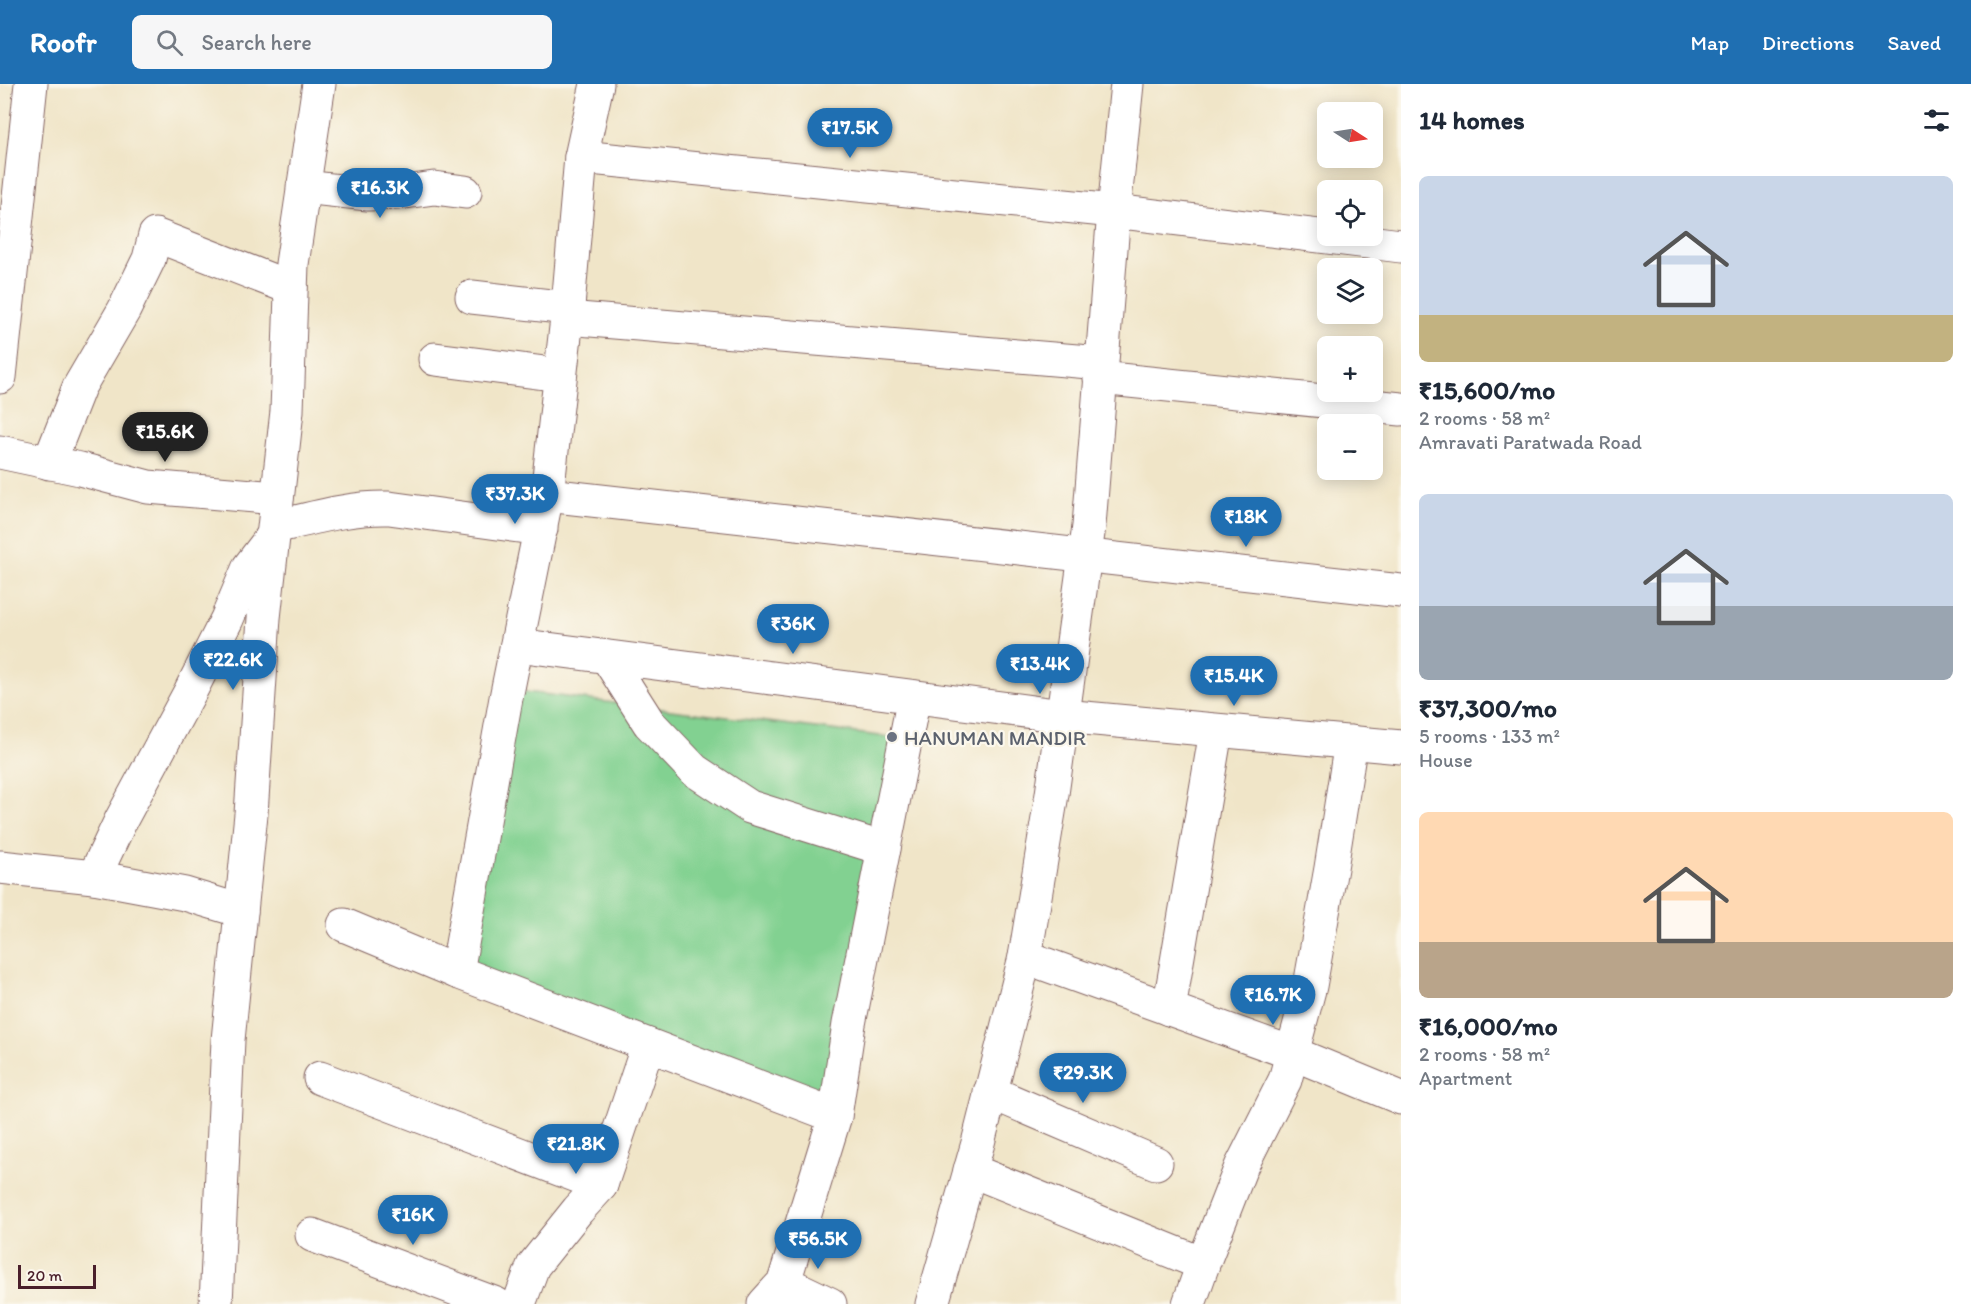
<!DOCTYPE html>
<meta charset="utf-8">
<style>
body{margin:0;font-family:Itim,sans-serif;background:#f6f6f7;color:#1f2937;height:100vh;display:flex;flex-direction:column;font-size:22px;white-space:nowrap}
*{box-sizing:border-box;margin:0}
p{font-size:20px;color:#747a83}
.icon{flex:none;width:33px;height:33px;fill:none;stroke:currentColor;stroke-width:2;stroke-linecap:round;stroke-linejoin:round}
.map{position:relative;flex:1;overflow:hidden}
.details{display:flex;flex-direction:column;background:#fff;width:570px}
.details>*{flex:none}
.needle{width:39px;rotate:102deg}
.fabs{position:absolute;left:1317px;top:18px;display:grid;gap:12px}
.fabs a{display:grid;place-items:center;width:66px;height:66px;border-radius:9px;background:#fff;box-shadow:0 3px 15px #0003;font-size:30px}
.scale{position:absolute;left:18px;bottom:15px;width:78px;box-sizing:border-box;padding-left:6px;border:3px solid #4a1f2b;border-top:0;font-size:16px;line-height:21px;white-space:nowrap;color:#4a1f2b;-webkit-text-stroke:4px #fbf7ec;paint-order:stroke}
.price{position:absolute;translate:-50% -51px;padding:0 14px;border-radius:21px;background:#1f6fb2;color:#fff;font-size:20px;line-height:39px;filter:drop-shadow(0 2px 3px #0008)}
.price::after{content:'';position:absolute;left:50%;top:36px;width:18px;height:14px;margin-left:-9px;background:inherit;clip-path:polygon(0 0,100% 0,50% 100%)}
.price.selected{background:#222;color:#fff}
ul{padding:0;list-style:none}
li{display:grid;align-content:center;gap:12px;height:318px;padding:0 18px}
li span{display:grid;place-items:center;height:186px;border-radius:9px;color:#555}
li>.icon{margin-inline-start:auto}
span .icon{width:108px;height:108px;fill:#fffc;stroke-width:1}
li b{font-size:26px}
h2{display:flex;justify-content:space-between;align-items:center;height:72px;padding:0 18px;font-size:26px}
header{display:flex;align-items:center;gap:36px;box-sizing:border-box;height:84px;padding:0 30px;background:#1f6fb2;color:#fff}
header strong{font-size:28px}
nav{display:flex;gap:33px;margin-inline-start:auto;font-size:21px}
.search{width:420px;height:54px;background:#f6f6f7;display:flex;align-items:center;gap:15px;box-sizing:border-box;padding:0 21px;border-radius:9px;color:#747a83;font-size:22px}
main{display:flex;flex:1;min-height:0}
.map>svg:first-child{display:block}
.green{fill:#82d191;stroke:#66785e;stroke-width:1.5}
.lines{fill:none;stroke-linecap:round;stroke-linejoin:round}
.minor-casing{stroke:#846462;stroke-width:35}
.major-casing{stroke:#846462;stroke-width:35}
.minor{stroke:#fff;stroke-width:33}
.major{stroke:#fff;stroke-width:33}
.worship-dot{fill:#6b7280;stroke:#fbf7ec;stroke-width:2}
.labels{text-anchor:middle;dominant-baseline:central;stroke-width:4.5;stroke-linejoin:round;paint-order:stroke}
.worship-label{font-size:21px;fill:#5b616d;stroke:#fbf7ec;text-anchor:start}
</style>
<header>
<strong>Roofr</strong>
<div class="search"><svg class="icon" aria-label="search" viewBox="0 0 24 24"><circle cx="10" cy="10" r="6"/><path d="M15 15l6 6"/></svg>Search here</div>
<nav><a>Map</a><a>Directions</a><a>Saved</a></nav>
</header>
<main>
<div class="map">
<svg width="1401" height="1220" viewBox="0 0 1401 1220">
<rect width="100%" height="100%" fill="#fbf7ec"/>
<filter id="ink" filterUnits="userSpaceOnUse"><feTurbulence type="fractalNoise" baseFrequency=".0167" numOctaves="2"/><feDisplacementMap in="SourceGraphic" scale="12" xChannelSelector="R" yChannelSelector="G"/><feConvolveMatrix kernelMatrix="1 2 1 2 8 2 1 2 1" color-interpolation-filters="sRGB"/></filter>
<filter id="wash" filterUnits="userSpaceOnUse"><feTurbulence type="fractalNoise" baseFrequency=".008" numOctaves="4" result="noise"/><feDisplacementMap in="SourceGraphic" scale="24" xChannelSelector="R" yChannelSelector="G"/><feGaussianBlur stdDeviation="1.35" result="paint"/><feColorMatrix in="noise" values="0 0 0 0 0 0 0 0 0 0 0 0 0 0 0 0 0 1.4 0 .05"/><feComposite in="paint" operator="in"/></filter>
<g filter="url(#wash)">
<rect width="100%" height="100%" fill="#f0e5c8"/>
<!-- green -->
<path class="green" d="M518,607L912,656L835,1032L457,888Z"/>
</g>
<g filter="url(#ink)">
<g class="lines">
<defs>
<g id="minor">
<path d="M581,73L1114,127L1401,162"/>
<path d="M303,103L368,110L398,109L434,104L465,108"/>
<path d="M472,213L568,224"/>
<path d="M567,234L1101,279"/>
<path d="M435,275L560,291"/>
<path d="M1100,294L1401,325"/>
<path d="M0,368L80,385L148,403L277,414"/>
<path d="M49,379L79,303L124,226L149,175L155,151L291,204"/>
<path d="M547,411L1401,507"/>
<path d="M275,443C313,434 350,423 389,424L541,445"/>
<path d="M517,561L1063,632L1401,663"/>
<path d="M607,573L649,639L694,686L750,723L884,765"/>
<path d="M0,783L94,793L185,810L241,827"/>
<path d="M94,793L121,736L190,608L227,535L249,483L272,453"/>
<path d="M344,841L457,888L835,1032"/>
<path d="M1025,873L1292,969L1401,1014"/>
<path d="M457,888L506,614L547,411L567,234L581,73L597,0"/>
<path d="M1169,925L1216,647"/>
<path d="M320,994L601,1101"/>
<path d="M990,1008L1156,1079"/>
<path d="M970,1086L1203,1180"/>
<path d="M312,1151L496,1220"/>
<path d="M784,1198L830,1220"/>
<path d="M216,1220L228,956L251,730L264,534L287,327L292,180L319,0"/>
<path d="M519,1220L533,1182L578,1126L601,1101L648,961"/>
<path d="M764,1220L784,1198L835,1032L849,940L914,613"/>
<path d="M932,1220L978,1059L1025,873L1052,710L1089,442L1114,127L1127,0"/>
<path d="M1189,1220L1203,1180L1241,1083L1285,996L1310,902L1331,784L1351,658"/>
</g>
<path id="major" d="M0,293L31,0"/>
</defs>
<!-- minor casing -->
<use href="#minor" class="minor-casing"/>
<!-- major casing -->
<use href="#major" class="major-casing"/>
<!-- minor -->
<use href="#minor" class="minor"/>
<!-- major -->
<use href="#major" class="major"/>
</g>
</g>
<!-- markers -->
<circle class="worship-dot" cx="892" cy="653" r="6"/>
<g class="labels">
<!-- worship labels -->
<g class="worship-label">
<text x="904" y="653">HANUMAN MANDIR</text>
</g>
</g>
</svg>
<div class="fabs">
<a><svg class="needle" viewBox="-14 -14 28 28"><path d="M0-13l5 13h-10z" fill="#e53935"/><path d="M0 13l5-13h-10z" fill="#747a83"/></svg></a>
<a><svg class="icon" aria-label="locate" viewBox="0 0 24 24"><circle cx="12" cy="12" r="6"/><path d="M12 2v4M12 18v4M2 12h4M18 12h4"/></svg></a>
<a><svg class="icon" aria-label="layers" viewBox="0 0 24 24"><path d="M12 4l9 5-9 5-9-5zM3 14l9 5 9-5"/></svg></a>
<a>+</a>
<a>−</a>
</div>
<div class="scale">20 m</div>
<b class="price" style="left:850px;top:75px">₹17.5K</b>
<b class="price" style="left:380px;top:135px">₹16.3K</b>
<b class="price selected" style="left:165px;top:379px">₹15.6K</b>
<b class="price" style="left:515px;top:441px">₹37.3K</b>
<b class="price" style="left:1246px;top:464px">₹18K</b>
<b class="price" style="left:793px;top:571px">₹36K</b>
<b class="price" style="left:233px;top:607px">₹22.6K</b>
<b class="price" style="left:1040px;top:611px">₹13.4K</b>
<b class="price" style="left:1234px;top:623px">₹15.4K</b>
<b class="price" style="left:1273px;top:942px">₹16.7K</b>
<b class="price" style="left:1083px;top:1020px">₹29.3K</b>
<b class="price" style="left:576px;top:1091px">₹21.8K</b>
<b class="price" style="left:413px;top:1162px">₹16K</b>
<b class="price" style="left:818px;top:1186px">₹56.5K</b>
</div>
<section class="details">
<h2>14 homes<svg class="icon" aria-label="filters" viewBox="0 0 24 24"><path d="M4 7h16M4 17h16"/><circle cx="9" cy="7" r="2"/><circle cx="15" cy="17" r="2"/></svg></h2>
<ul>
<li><span style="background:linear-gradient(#c9d6e8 75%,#c2b280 0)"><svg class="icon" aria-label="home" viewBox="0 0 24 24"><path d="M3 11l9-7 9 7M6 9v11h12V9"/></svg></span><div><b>₹15,600/mo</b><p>2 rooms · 58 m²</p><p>Amravati Paratwada Road</p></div></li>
<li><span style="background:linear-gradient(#c9d6e8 60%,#9aa5b1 0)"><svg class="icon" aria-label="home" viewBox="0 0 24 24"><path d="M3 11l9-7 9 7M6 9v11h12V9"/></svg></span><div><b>₹37,300/mo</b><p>5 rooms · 133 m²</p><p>House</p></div></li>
<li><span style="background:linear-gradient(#ffd9b3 70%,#b9a48a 0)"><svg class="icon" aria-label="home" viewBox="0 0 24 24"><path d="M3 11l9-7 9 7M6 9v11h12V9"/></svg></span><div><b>₹16,000/mo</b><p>2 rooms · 58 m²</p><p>Apartment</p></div></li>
</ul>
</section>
</main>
